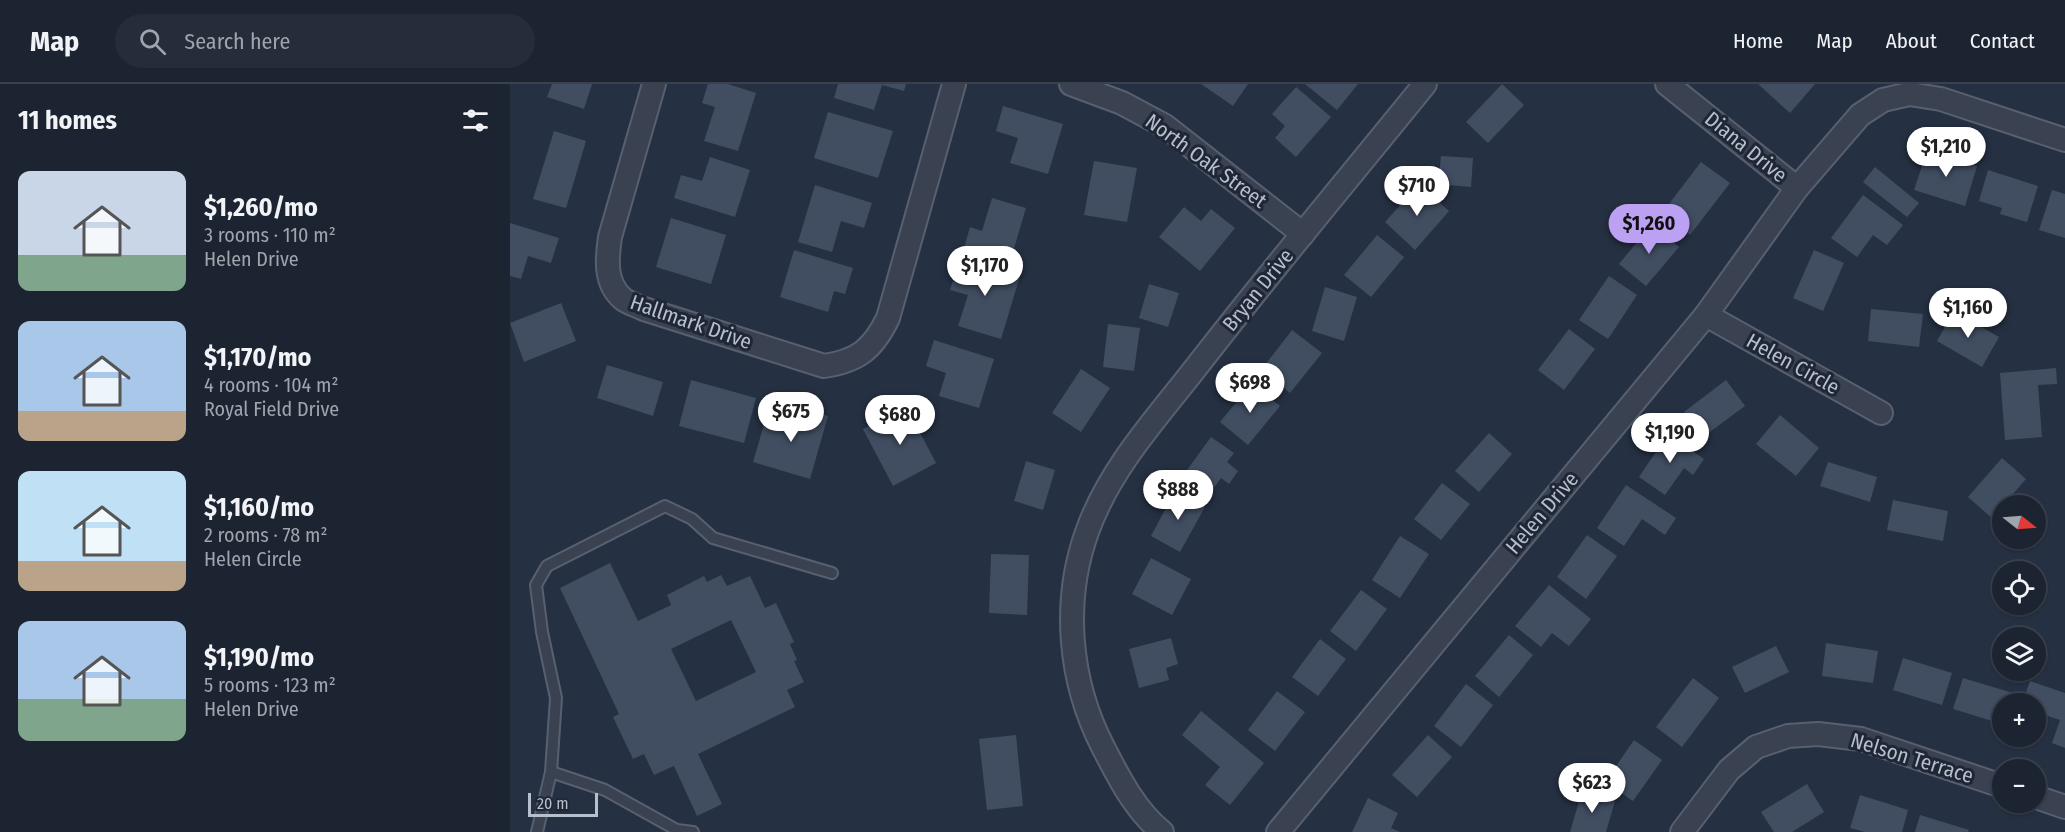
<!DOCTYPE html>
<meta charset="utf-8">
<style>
body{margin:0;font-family:"Fira Sans Condensed",sans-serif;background:#252c3a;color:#f1f3f6;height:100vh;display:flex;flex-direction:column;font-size:22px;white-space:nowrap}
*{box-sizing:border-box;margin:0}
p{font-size:20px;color:#a0a4ac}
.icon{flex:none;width:33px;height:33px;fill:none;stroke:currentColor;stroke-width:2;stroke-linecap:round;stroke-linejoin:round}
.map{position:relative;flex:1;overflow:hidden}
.panel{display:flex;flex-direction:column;background:#1c2432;width:510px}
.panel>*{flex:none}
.needle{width:39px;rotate:107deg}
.controls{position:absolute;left:1482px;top:411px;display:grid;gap:12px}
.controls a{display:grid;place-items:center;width:54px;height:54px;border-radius:50%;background:#1c2432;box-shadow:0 2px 4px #0004,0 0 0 2px #3a414d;font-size:30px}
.scale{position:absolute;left:18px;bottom:15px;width:70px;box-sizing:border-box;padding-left:6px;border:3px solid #b7becc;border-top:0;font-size:16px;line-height:21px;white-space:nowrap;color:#b7becc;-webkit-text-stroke:4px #1f2737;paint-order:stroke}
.price{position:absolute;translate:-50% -51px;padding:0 14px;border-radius:21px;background:#fff;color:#222;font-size:20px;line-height:39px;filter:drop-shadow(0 2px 3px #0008)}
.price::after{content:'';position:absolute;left:50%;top:36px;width:18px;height:14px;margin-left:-9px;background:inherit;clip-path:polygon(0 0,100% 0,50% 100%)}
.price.selected{background:#bca0f2;color:#111}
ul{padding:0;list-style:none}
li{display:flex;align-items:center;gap:18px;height:150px;padding:0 18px}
li span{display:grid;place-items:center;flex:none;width:168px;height:120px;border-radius:12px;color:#555}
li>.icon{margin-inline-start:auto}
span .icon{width:72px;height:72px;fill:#fffc;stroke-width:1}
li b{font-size:26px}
h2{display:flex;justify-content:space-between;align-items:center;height:72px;padding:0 18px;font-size:26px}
header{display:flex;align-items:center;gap:36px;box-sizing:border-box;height:84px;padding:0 30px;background:#1c2432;border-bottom:2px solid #3a414d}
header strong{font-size:28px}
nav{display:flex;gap:33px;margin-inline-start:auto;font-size:21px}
.search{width:420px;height:54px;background:#252c3a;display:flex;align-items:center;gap:15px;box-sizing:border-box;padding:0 21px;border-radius:33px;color:#a0a4ac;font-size:22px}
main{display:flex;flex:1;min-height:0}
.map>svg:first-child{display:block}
.building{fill:#414e62;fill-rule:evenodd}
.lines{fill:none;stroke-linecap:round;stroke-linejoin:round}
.lane-casing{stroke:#58606f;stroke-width:14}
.street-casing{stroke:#58606f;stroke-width:26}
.lane{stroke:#3a4252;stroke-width:10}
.street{stroke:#3a4252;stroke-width:22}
.labels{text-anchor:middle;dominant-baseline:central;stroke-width:6;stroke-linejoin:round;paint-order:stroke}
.street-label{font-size:21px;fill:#b7becc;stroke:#1f2737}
</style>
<header>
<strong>Map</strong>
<div class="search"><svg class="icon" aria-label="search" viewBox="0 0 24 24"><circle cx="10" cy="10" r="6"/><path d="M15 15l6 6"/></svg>Search here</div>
<nav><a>Home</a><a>Map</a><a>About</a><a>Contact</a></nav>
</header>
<main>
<section class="panel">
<h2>11 homes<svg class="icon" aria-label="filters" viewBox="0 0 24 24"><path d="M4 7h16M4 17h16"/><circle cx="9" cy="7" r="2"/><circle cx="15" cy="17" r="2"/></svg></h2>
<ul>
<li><span style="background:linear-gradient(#c9d6e8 70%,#7fa58c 0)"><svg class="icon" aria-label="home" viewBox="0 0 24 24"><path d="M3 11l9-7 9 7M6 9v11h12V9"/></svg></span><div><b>$1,260/mo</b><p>3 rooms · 110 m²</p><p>Helen Drive</p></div></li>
<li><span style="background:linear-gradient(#a9c7e8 75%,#b9a48a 0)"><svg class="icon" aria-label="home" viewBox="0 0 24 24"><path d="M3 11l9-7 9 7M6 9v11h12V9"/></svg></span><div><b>$1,170/mo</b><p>4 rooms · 104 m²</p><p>Royal Field Drive</p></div></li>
<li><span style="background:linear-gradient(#bfe0f5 75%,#b9a48a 0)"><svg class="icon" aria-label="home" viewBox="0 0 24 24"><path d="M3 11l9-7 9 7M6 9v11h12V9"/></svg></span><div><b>$1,160/mo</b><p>2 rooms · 78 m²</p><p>Helen Circle</p></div></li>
<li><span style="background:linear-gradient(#a9c7e8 65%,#7fa58c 0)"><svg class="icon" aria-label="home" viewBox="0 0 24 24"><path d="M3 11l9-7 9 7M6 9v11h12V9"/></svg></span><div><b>$1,190/mo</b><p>5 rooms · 123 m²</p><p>Helen Drive</p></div></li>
</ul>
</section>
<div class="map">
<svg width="1555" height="748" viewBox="0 0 1555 748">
<rect width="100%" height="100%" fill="#253042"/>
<!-- building -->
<g class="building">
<path d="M42,0H82L74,25L37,13Z"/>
<path d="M198,0H218L246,9L228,67L194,57L205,23L192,19Z"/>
<path d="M328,0H396L394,7L372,1L364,26L324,14Z"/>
<path d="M691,0H738L723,22Z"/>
<path d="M795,0H848L827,26Z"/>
<path d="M992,0L1014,21L978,59L956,38Z"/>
<path d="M1248,0H1305L1280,29Z"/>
<path d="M786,3L821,33L786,73L765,54L775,42L762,30Z"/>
<path d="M493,22L553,40L538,90L500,79L508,54L486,47Z"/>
<path d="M318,28L383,47L368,94L304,74Z"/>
<path d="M44,47L76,57L56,124L23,115Z"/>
<path d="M1417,67L1467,82L1455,122L1404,106Z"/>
<path d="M931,72L963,74L961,103L928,100Z"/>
<path d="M200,73L240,86L225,133L164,114L171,91L192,97Z"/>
<path d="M584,77L627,84L617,138L574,131Z"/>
<path d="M1191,78L1220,99L1180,151L1152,129Z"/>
<path d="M1365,83L1409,119L1397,133L1353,98Z"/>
<path d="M1478,86L1528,102L1517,138L1490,130L1492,124L1469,117Z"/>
<path d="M909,100L939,127L905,166L875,138Z"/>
<path d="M305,101L362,119L354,144L331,137L322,168L288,158Z"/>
<path d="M1542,106L1555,110V154L1529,146Z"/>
<path d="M1353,111L1393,141L1377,161L1363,151L1347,173L1321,154Z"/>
<path d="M482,114L516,124L500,178L454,164L460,143L472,147Z"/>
<path d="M674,123L691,137L701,125L725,144L690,187L649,153Z"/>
<path d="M161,134L216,151L201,200L146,183Z"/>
<path d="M0,139L49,154L41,179L18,172L11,195L0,192Z"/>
<path d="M1142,140L1169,163L1136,202L1109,180Z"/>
<path d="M867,151L894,173L861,213L834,191Z"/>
<path d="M284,166L343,184L335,210L324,207L318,228L270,213Z"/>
<path d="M1304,166L1334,179L1313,227L1283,214Z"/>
<path d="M450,174L510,192L491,255L448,242L458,211L440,206Z"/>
<path d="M1099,192L1127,211L1098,255L1069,236Z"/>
<path d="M639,200L669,209L658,243L629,234Z"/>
<path d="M815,203L847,213L834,257L802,247Z"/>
<path d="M51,219L66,257L14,278L0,239Z"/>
<path d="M1361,225L1413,230L1409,263L1358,257Z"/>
<path d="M1444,227L1489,253L1472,283L1427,257Z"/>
<path d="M598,240L630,244L624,287L593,283Z"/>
<path d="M1059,245L1085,265L1054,306L1028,286Z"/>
<path d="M782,246L812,269L780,309L751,286Z"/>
<path d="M424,256L484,275L469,324L429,312L436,289L416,282Z"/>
<path d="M97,281L153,298L143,332L87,314Z"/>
<path d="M1546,284L1547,300L1528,301L1532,353L1495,356L1490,289Z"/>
<path d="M571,285L600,304L571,348L542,329Z"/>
<path d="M181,296L246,314L234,359L169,342Z"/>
<path d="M1216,296L1235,322L1193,353L1174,328Z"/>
<path d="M742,299L770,322L738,361L710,338Z"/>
<path d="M396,322L426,379L383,402L353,345Z"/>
<path d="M295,325L318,332L300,395L243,378L258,327L292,337Z"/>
<path d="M1270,331L1309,364L1286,392L1246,360Z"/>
<path d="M979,349L1002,370L969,408L945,387Z"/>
<path d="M1158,350L1194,375L1183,391L1174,384L1155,411L1129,393Z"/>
<path d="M701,353L724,369L717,378L728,387L719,400L711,394L698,412L672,393Z"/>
<path d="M1492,374L1516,395L1482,434L1458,413Z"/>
<path d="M516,377L545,386L533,426L504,417Z"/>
<path d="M1318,378L1367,393L1360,418L1310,402Z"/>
<path d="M932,399L960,420L931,456L904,435Z"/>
<path d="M1116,401L1166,434L1155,451L1132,435L1114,462L1087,444Z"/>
<path d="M665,407L695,423L670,468L641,452Z"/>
<path d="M1383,416L1438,427L1433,457L1377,446Z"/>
<path d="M1077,451L1107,472L1076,515L1047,493Z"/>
<path d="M890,452L919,470L890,514L862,496Z"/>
<path d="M481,470L519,471L517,531L479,529Z"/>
<path d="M641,474L681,495L662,531L622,510Z"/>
<path d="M100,479L128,537L161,521L157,511L194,492L197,498L211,491L217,502L240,492L255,524L266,519L284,558L280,560L287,576L284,577L294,598L277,606L285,623L188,670L212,720L187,732L164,682L144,691L134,670L123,675L103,633L109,630L50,504ZM221,536L246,588L186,617L161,565Z"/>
<path d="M1039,501L1081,535L1059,562L1042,549L1031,563L1005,542Z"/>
<path d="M851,506L877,525L846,567L820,547Z"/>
<path d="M999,551L1023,571L989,613L965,592Z"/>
<path d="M661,554L668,580L656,584L659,596L629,604L619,565Z"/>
<path d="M810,555L836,575L808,612L782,593Z"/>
<path d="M1316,559L1368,567L1363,599L1312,592Z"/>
<path d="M1266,562L1279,588L1235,609L1222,583Z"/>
<path d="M1393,574L1442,589L1432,621L1383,606Z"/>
<path d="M1183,594L1209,614L1172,663L1146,643Z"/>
<path d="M1453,594L1503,609L1500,620H1492V640L1443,625Z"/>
<path d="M1520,597L1555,609V664L1542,659L1550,636L1526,628V620H1512Z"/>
<path d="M956,600L983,621L951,663L924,642Z"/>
<path d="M767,607L795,628L765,667L738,646Z"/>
<path d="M691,627L754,679L720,721L695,701L710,683L672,651Z"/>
<path d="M506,651L513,722L477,726L469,655Z"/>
<path d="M918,651L942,673L907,713L882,691Z"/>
<path d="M1124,656L1152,676L1123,717L1095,698Z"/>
<path d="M1297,700L1314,728L1282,748H1264L1251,728Z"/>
<path d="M1072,707L1105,717L1096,748H1060Z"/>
<path d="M1350,711L1398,726L1392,748H1355L1340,744Z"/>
<path d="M858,714L888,729L881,744L890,748H842Z"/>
<path d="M1410,731L1459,746L1458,748H1405Z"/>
</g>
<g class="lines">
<defs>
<g id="lane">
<path d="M41,688L46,614L32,548L26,501L37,482L155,422L182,435L203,454L322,489"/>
<path d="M27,748L41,688L95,706L167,746L183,748"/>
</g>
<g id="street">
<path d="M144,0L100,153C97,174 94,199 113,215C118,219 128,222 134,225L314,282C348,277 363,265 378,234L444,0"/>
<path d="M561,0L612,19L655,42L793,150"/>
<path d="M1157,0L1287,104"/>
<path d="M1196,231L1371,329"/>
<path d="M1526,713L1555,723"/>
<path d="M652,748C625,726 609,694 593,663C559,597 552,518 577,448C599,386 644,337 684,286C759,189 838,95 915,0"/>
<path d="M768,748L1196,231L1287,104L1350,31L1373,16L1399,10L1431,15L1555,56"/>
<path d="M1172,748L1219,686L1246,663L1278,652L1308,650L1351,655L1492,702"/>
</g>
</defs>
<!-- lane casing -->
<use href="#lane" class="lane-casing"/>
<!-- street casing -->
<use href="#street" class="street-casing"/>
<!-- lane -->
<use href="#lane" class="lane"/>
<!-- street -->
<use href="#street" class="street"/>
</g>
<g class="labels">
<!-- street labels -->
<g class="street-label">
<text transform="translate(1236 63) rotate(39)">Diana Drive</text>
<text transform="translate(696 77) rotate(36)">North Oak Street</text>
<text transform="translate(748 206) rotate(-51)">Bryan Drive</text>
<text transform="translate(181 238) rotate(19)">Hallmark Drive</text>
<text transform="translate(1283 280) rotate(29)">Helen Circle</text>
<text transform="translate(1032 429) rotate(-50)">Helen Drive</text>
<text transform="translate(1402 674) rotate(17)">Nelson Terrace</text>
</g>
</g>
</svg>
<div class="controls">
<a><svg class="needle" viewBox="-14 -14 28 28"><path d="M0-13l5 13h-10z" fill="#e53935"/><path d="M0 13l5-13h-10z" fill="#a0a4ac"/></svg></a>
<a><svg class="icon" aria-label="locate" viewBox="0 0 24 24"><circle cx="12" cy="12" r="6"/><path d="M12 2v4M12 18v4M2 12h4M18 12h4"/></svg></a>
<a><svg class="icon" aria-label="layers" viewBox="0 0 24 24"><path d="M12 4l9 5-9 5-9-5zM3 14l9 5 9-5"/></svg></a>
<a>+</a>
<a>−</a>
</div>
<div class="scale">20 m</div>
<b class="price" style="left:1436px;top:94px">$1,210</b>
<b class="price" style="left:907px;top:133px">$710</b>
<b class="price selected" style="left:1139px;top:171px">$1,260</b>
<b class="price" style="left:475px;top:213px">$1,170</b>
<b class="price" style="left:1458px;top:255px">$1,160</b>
<b class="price" style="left:740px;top:330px">$698</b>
<b class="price" style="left:281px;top:359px">$675</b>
<b class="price" style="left:390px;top:362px">$680</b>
<b class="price" style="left:1160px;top:380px">$1,190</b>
<b class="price" style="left:668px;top:437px">$888</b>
<b class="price" style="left:1082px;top:730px">$623</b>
</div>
</main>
